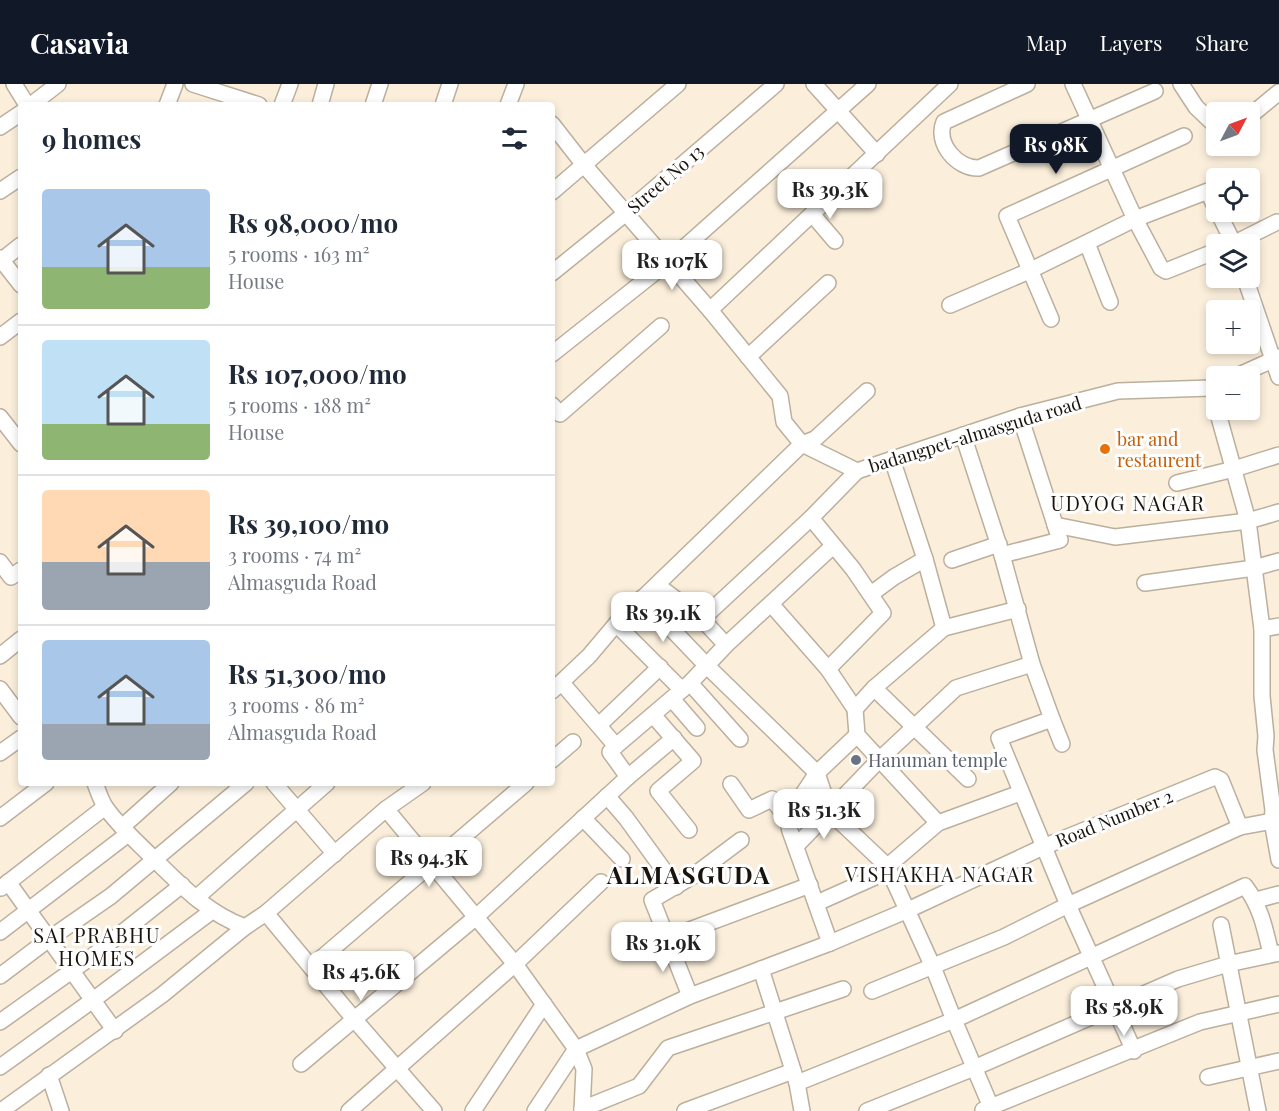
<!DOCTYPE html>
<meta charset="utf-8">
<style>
body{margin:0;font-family:"Playfair Display",serif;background:#f2f2f3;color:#1f2937;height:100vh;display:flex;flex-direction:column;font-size:22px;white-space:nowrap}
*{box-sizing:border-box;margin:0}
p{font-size:20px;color:#747a83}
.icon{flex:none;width:33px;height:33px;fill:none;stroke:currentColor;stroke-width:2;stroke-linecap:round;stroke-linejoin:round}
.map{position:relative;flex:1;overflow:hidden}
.drawer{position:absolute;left:18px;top:18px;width:537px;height:684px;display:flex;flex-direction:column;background:#fff;border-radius:6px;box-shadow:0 3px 9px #0003}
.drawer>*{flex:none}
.needle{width:39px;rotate:49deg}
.controls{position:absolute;left:1206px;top:18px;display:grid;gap:12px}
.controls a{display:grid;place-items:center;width:54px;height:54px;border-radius:6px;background:#fff;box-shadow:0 3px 9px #0003;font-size:30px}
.price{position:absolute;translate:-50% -51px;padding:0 14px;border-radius:12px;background:#fff;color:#222;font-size:20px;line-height:39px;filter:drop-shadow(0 2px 3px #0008)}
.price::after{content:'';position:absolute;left:50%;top:36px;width:18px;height:14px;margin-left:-9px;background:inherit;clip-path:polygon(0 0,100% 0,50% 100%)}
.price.active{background:#111827;color:#fff}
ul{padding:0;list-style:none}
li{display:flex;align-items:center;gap:18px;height:150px;padding:0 24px}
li+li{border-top:2px solid #e0e1e3}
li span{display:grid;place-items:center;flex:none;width:168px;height:120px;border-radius:6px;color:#555}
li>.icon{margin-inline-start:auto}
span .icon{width:72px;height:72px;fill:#fffc;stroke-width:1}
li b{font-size:26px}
h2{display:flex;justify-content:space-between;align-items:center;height:72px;padding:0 24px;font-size:26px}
header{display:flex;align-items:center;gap:36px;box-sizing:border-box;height:84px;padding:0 30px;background:#111827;color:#fff}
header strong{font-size:28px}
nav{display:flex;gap:33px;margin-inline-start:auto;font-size:21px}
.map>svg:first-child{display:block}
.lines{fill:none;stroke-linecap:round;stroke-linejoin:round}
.minor-casing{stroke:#bbaf9d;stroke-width:18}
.minor{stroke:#fff;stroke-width:15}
.food-dot{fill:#e8710a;stroke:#fefefe;stroke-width:2}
.worship-dot{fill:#6b7280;stroke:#fefefe;stroke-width:2}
.labels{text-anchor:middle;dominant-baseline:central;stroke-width:6;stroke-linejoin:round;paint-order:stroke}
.street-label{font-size:18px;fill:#18130d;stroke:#fefefe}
.food-label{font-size:18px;fill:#c56008;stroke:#fefefe;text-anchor:start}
.worship-label{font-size:18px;fill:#5b616d;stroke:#fefefe;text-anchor:start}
.neighbourhood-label{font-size:20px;letter-spacing:1.5px;fill:#18130d;stroke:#fefefe}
.district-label{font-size:24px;font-weight:bold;letter-spacing:1.5px;fill:#18130d;stroke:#fefefe}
</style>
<header>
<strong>Casavia</strong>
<nav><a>Map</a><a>Layers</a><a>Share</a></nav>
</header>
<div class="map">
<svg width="1279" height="1027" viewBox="0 0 1279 1027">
<rect width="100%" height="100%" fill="#fbefdc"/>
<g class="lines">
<defs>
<g id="minor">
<path d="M14,0L27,21"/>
<path d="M193,0L259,21"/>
<path d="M814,0L877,70"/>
<path d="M1027,0L944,38C935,59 957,85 979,84L1155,7"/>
<path d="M1073,0L1135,135L1208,107L1216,125"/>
<path d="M1181,0L1196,23L1216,42"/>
<path d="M31,21L58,0"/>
<path d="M167,21L175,0"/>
<path d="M282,21L290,0"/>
<path d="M320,21L326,0"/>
<path d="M373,21L380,0"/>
<path d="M443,21L450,0"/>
<path d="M508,21L516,0"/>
<path d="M1250,32L1279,8"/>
<path d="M552,40L584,81L710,226L780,312L784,338L802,360L815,355L867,307"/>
<path d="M0,43L21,29"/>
<path d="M0,107L21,93"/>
<path d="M552,108L678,0"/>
<path d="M1218,128L1234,160"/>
<path d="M812,130L835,157"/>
<path d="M1087,159L1110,218"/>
<path d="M1233,160L1277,138"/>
<path d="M0,174L21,201"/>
<path d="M2,176L21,161"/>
<path d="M552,189L626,129L776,0"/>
<path d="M1245,194L1279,293"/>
<path d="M950,221L1029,187L1135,135L1161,184L1166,187L1216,167"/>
<path d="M710,226L950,0"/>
<path d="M1051,235L1007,132L1184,52"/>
<path d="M0,253L21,237"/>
<path d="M552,270L668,178L868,0"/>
<path d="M748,273L828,199"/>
<path d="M1237,292L1279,273"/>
<path d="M552,321L560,330L661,242"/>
<path d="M1217,326L1248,437L1262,545V612L1266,652L1265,666L1273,726L1272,737L1279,776"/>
<path d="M0,333L21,360"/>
<path d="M963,351L1002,471L1032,580L1052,635L999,654L1068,821L1134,967"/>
<path d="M892,375L925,475L944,544"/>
<path d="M1177,399L1234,385L1279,371"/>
<path d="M811,434L853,485L883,529L828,585"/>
<path d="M1055,441L1115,453L1248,437L1279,428"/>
<path d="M1002,471L1060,456L1020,332"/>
<path d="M952,476L999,460"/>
<path d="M0,478L11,493L21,486"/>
<path d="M1145,499L1254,484L1279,477"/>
<path d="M657,501L702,535L726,561"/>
<path d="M871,510L894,493L925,475"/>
<path d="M642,514L707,582L817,689L830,728L887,782L933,883L954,936L991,1023"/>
<path d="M771,520L828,585L855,625L857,651L938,739"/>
<path d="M702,535L811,434L857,387"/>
<path d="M616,540L682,606"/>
<path d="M1262,545L1279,542"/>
<path d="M0,572L21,555"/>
<path d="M562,599L616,662L690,599L726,561L833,462"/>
<path d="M690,599L740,655"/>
<path d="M874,604L968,695"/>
<path d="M0,605L21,633"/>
<path d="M552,607L589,572L616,540L802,360L857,387L1020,332L1118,307L1211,304L1216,302"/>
<path d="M672,615L697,644"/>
<path d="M855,625L874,604L944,544L1018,525"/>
<path d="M653,631L693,677L658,707L689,746"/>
<path d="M1052,635L1062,660"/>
<path d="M599,641L660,583"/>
<path d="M616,662L610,668L628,693"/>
<path d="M0,669L21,654"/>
<path d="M552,676L573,658"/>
<path d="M95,699C98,707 101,717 106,724C118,741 135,756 150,771C179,799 206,829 245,843L266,829L386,725L423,699"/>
<path d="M274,699L335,770"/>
<path d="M731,700L749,726L772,715L787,734"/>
<path d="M607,712L626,734L676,803"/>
<path d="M386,725L515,880L576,965L584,985L582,1027"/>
<path d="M0,734L46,699"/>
<path d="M583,734L622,775"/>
<path d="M122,743L171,699"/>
<path d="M796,762L879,676L956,604L1032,580"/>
<path d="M8,798L115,947"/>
<path d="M1,804L105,723"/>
<path d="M196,814L327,699"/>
<path d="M1256,816L1279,810"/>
<path d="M817,819L875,793L938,739L1020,709"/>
<path d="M266,829L354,935L434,1027"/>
<path d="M1221,841L1258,1027"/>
<path d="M0,848L128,750"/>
<path d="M668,854L810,801"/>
<path d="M830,859L908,826L1043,763L1215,693L1221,696L1240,743"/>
<path d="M311,883L526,699"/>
<path d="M761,885L797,999L802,1027"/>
<path d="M0,892L49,855L111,812L246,699"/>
<path d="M872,907L1004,853L1068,821L1240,743L1272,737"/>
<path d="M690,912L652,816L693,792L741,756"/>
<path d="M0,938L94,871L182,801"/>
<path d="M301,980L476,833L628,693L674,654"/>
<path d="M0,983L93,916L212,827"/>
<path d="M49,991L61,1027"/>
<path d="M1208,993L1279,977"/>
<path d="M797,999L954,936L1245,802C1261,823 1265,845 1271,870"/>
<path d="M582,1025L639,1002L668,964L843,905"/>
<path d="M983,1026L1200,938L1279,920"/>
<path d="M1,1027L162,911L245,843"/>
<path d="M349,1027L515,880L601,798"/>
<path d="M473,1027L544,920"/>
<path d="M535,1027L576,965L690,912L830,859L790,747L787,734L817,689L857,651"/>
<path d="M685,1027L793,987"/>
<path d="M867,1027L974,984L1178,895L1228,880L1279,869"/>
</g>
</defs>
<!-- minor casing -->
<use href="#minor" class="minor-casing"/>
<!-- minor -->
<use href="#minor" class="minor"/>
</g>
<!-- markers -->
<circle class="food-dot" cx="1105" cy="365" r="6"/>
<circle class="worship-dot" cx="856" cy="676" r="6"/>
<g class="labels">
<!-- street labels -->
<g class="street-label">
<text transform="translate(665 95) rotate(-41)">Street No 13</text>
<text transform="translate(975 350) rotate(-17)">badangpet-almasguda road</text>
<text transform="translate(1114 734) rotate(-22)">Road Number 2</text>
</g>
<!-- food labels -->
<g class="food-label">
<text x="1117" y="355">bar and<tspan x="1117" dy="21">restaurent</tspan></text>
</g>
<!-- worship labels -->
<g class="worship-label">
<text x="868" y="676">Hanuman temple</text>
</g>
<!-- neighbourhood labels -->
<g class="neighbourhood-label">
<text x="1128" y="418">UDYOG NAGAR</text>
<text x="940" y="789">VISHAKHA NAGAR</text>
<text x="97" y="850">SAI PRABHU<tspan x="97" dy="23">HOMES</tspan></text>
</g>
<!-- district labels -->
<g class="district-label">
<text x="689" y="790">ALMASGUDA</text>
</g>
</g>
</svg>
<div class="controls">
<a><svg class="needle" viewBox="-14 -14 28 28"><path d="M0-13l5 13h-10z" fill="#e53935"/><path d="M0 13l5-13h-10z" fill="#747a83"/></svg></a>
<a><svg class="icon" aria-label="locate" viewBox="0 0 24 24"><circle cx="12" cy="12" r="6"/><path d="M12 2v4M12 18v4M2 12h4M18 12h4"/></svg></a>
<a><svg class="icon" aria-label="layers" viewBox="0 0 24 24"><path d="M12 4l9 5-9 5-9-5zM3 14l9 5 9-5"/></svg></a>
<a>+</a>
<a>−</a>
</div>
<b class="price active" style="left:1056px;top:91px">Rs 98K</b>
<b class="price" style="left:830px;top:136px">Rs 39.3K</b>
<b class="price" style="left:672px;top:207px">Rs 107K</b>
<b class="price" style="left:663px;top:559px">Rs 39.1K</b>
<b class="price" style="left:824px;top:756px">Rs 51.3K</b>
<b class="price" style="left:429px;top:804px">Rs 94.3K</b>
<b class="price" style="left:663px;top:889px">Rs 31.9K</b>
<b class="price" style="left:361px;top:918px">Rs 45.6K</b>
<b class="price" style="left:1124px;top:953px">Rs 58.9K</b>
<section class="drawer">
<h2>9 homes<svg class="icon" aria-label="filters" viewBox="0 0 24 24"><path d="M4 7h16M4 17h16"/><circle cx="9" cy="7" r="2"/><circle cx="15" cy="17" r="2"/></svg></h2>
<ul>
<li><span style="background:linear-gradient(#a9c7e8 65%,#8fb573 0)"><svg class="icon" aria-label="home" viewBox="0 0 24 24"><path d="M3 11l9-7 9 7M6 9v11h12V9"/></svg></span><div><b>Rs 98,000/mo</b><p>5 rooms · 163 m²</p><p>House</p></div></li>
<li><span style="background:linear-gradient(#bfe0f5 70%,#8fb573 0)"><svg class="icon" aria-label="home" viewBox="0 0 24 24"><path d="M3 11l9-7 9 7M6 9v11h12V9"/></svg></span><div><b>Rs 107,000/mo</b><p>5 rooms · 188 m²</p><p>House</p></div></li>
<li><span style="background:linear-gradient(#ffd9b3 60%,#9aa5b1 0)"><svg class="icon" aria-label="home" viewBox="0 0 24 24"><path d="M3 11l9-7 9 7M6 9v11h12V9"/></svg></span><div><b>Rs 39,100/mo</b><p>3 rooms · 74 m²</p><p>Almasguda Road</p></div></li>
<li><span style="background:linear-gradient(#a9c7e8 70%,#9aa5b1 0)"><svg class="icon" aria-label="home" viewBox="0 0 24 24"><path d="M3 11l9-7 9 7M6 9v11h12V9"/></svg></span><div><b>Rs 51,300/mo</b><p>3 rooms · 86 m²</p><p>Almasguda Road</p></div></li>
</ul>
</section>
</div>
